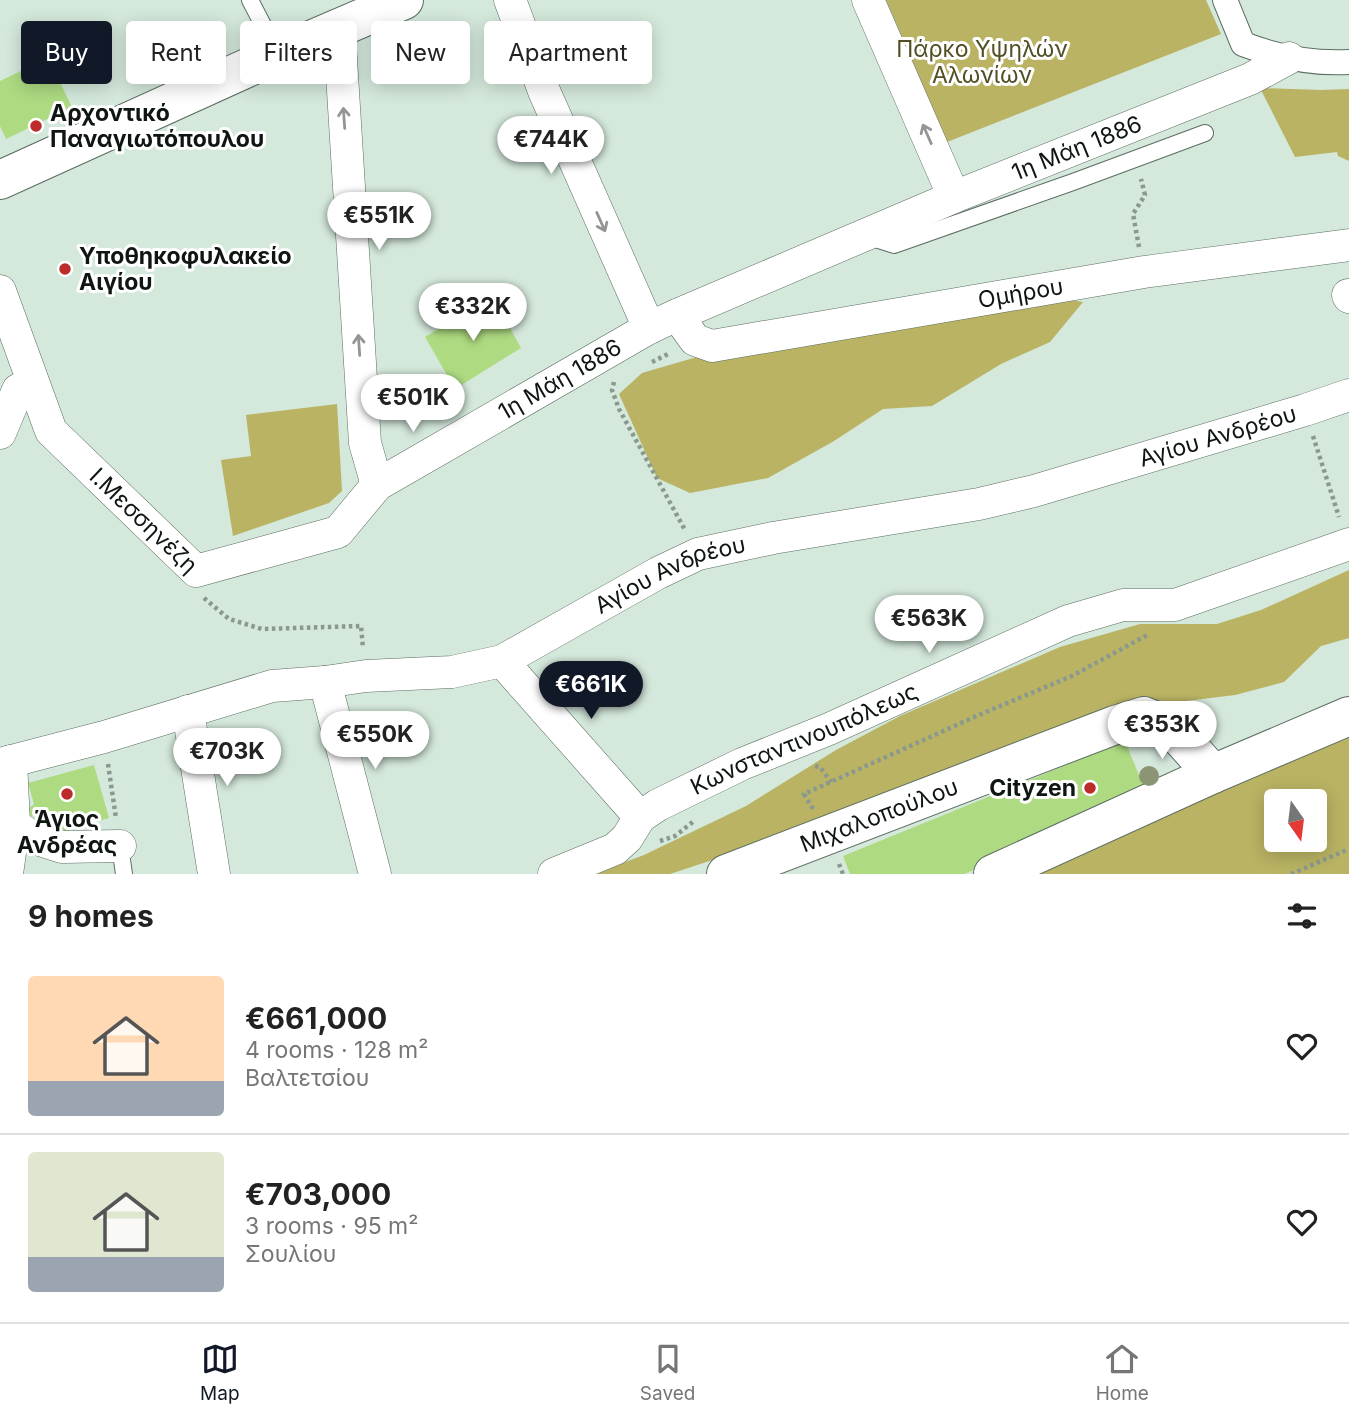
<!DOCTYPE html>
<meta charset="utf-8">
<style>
body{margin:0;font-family:Inter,sans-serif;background:#f2f2f2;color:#222;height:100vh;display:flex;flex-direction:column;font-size:26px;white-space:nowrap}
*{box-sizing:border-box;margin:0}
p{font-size:23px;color:#767676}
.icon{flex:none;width:38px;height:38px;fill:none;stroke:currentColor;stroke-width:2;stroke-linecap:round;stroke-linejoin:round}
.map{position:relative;height:874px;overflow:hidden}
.panel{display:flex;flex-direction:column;background:#fff;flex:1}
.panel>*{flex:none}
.hud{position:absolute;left:21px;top:21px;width:700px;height:63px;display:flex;gap:14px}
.needle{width:46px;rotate:166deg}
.tools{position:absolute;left:1264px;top:789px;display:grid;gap:14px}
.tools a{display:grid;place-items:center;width:63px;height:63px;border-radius:7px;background:#fff;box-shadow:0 4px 18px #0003;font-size:35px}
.price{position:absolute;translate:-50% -60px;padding:0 16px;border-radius:24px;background:#fff;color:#222;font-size:23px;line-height:46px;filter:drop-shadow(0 2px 4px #0008)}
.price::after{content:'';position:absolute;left:50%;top:42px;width:21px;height:16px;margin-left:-10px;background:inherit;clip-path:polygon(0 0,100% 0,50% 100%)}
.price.on{background:#111827;color:#fff}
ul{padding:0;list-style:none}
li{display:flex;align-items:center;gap:21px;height:175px;padding:0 28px}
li+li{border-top:2px solid #e0e0e0}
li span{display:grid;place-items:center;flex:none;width:196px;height:140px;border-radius:7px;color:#555}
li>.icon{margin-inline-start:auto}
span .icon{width:84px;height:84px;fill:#fffc;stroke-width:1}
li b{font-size:30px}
h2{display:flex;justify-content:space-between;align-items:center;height:84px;padding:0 28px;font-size:30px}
.chip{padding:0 24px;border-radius:7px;background:#fff;box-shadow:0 4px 18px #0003;font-size:24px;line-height:63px}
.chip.on{background:#111827;color:#fff}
.dock{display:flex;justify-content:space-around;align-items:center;height:98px;border-top:2px solid #e0e0e0;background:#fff;font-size:19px;color:#767676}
.dock a{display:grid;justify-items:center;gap:4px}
.dock .on{color:#111827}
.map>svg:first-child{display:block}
.green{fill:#b9b363;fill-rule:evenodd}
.building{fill:#aedb82}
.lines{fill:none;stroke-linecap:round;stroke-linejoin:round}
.service-casing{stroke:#5b6d61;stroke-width:18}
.pedestrian-casing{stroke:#5b6d61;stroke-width:26}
.minor-casing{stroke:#5b6d61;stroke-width:33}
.tertiary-casing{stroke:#5b6d61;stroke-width:40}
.secondary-casing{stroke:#5b6d61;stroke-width:40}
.path{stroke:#8a998f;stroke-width:4.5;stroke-dasharray:3.5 3.5;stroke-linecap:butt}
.service{stroke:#fff;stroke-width:16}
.pedestrian{stroke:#fff;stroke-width:24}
.minor{stroke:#fff;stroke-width:32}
.tertiary{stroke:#fff;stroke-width:38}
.secondary{stroke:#fff;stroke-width:38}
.tree{fill:#8c9476}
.oneway{stroke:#939694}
.poi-dot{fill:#bb2c2a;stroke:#fff;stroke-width:2.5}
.labels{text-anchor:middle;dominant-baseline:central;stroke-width:6;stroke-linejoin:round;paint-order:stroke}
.park-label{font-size:23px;fill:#524f24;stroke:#fff}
.poi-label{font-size:23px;font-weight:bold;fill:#0f1612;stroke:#fff;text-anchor:start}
.street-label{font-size:23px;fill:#0f1612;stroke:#fff}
</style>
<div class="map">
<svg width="1349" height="874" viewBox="0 0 1349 874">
<rect width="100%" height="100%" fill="#d4e8db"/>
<!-- green -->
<g class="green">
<path d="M886,0H1206L1221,34L947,142Z"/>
<path d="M1260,88L1321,90L1349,89V161L1338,156L1337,152L1295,157Z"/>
<path d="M1065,299L1083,302L1050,342L1001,364L932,406L883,409L834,441L768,478L690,493L657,478L619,394L642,373L714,352Z"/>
<path d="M337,404L342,491L329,503L233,536L221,460L251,456L246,415Z"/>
<path d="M1349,570V638L1321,646L1284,682L1235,695L1178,702H1138L861,811L670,874H593L644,855L746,806L836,750L900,716L1060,647L1140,624H1217L1261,610Z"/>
<path d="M1349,730V874H1037ZM1276,802H1314V840H1276Z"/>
</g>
<!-- building -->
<g class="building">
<path d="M48,58L72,107L6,139L0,126V81Z"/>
<path d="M546,132L555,153L535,162L525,140Z"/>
<path d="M493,297L521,348L455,389L425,337Z"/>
<path d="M1125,741L1148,797L964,874H850L843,856Z"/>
<path d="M94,765L109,818L43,837L37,817L30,816L29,808L34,804L28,783Z"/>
</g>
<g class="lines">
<defs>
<g id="service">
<path d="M250,0L278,54"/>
<path d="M869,237L894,245L1073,182L1205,133"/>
<path d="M120,846L124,874"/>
</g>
<path id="pedestrian" d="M1225,0L1243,44C1277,57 1312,64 1349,62"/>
<g id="minor">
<path d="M510,0L544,91L649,328"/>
<path d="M868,0L954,197"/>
<path d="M339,27L365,443L377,485"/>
<path id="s1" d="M0,291L51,431L196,571L338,532L377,485L649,328L677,315L954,197L1250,79L1289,58"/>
<path d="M1348,295L1349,297"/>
<path id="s2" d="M677,315L695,340L712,346L1144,272L1349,245"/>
<path d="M0,433L18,390L33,383"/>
<path d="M502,661L640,817"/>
<path d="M325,682L375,874"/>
<path d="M188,711L214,874"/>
<path id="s3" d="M0,764L104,737L272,686L325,682L366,676L452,672L502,661L658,573L698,554L773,538L979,504L1034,491L1305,410L1349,395"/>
<path d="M14,824L31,837L62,847L120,846"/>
<path d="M7,874L14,824L11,761"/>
<path id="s4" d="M554,874L615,849L627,838L640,817L658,805L742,764L829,729L1068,621L1123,605H1175L1349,544"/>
</g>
<g id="tertiary">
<path d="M0,180L278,54L404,0"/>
<path id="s5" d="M726,874L1115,725L1144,716L1171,727L1213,774"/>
</g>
<path id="secondary" d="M993,874L1213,774L1349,716"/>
</defs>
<!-- service casing -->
<use href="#service" class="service-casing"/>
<!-- pedestrian casing -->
<use href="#pedestrian" class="pedestrian-casing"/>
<!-- minor casing -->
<use href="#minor" class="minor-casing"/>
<!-- tertiary casing -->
<use href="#tertiary" class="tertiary-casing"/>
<!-- secondary casing -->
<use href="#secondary" class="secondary-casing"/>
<!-- path -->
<g class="path">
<path d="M1139,247L1133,214L1145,195L1141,179"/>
<path d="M652,362L670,353"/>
<path d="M614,382L612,390L619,409L685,530"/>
<path d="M1313,436L1339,517"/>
<path d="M204,598L229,619L262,629L361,626L363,648"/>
<path d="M108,764L116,818"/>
<path d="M815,766L820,767L831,782"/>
<path d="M813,809L804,794L981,714L1072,676L1149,634"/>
<path d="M660,841L675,836L694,821"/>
<path d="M839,864L843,874"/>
<path d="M1291,874L1349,849"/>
</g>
<!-- service -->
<use href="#service" class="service"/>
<!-- pedestrian -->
<use href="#pedestrian" class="pedestrian"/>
<!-- minor -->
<use href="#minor" class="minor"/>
<!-- tertiary -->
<use href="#tertiary" class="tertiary"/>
<!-- secondary -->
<use href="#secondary" class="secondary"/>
</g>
<!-- trees -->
<circle class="tree" cx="1149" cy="776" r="10"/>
<!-- one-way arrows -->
<defs><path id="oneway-shaft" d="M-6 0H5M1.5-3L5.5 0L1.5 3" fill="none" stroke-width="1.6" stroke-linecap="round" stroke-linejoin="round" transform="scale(1.75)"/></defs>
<g class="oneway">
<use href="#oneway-shaft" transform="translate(344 118) rotate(-94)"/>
<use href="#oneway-shaft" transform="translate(927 134) rotate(-114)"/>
<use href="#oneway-shaft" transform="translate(601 222) rotate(66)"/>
<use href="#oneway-shaft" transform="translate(359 345) rotate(-94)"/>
</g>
<!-- markers -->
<g class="poi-dot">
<circle cx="36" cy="126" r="7"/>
<circle cx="65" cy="269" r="7"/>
<circle cx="1090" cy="788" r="7"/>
<circle cx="67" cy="794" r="7"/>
</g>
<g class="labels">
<!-- park labels -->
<g class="park-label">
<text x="982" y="49">Πάρκο Υψηλών<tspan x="982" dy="26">Αλωνίων</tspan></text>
</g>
<!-- poi labels -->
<g class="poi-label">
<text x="50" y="113">Αρχοντικό<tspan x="50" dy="26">Παναγιωτόπουλου</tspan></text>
<text x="79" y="256">Υποθηκοφυλακείο<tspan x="79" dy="26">Αιγίου</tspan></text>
<text x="1076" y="788" text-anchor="end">Cityzen</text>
<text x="67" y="819" text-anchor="middle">Άγιος<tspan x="67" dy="26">Ανδρέας</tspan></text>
</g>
<!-- street labels -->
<g class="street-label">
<text stroke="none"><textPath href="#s1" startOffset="1337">1η Μάη 1886</textPath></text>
<text stroke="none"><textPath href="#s2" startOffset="362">Ομήρου</textPath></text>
<text stroke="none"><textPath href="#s1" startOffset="770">1η Μάη 1886</textPath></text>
<text stroke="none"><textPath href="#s3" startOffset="1272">Αγίου Ανδρέου</textPath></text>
<text stroke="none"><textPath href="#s1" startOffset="278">Ι.Μεσσηνέζη</textPath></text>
<text stroke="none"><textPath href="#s3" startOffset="705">Αγίου Ανδρέου</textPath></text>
<text stroke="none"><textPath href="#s4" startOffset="289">Κωνσταντινουπόλεως</textPath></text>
<text stroke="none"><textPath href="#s5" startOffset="164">Μιχαλοπούλου</textPath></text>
</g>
</g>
</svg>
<div class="tools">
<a><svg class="needle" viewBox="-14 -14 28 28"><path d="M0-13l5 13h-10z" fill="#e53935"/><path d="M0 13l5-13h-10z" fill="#767676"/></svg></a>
</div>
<b class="price" style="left:551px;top:176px">€744K</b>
<b class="price" style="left:379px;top:252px">€551K</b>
<b class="price" style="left:473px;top:343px">€332K</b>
<b class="price" style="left:413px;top:434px">€501K</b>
<b class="price" style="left:929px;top:655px">€563K</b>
<b class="price on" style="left:591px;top:721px">€661K</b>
<b class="price" style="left:1162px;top:761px">€353K</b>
<b class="price" style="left:375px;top:771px">€550K</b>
<b class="price" style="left:227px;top:788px">€703K</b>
<div class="hud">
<a class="chip on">Buy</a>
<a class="chip">Rent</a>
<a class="chip">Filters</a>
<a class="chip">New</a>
<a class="chip">Apartment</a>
</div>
</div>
<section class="panel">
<h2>9 homes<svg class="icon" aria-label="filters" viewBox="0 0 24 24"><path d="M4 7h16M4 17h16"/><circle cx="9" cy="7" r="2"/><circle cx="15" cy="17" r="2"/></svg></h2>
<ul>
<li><span style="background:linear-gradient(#ffd9b3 75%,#9aa5b1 0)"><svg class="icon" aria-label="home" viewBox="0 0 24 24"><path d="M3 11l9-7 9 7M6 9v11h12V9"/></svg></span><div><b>€661,000</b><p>4 rooms · 128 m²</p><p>Βαλτετσίου</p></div><svg class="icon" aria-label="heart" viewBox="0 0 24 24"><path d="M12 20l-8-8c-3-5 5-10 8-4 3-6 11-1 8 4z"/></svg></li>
<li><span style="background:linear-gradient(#dfe7d0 75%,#9aa5b1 0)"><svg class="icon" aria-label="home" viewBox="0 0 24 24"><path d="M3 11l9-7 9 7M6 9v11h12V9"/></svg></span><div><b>€703,000</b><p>3 rooms · 95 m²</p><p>Σουλίου</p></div><svg class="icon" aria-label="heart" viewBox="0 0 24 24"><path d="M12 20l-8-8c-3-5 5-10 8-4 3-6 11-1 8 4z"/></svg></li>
</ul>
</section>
<nav class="dock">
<a class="on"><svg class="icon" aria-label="map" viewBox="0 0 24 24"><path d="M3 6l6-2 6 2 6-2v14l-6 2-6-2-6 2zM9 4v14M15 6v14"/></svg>Map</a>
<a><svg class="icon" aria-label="saved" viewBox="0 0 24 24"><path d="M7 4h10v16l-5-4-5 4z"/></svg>Saved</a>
<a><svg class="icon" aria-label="home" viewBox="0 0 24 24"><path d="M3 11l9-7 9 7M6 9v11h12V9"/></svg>Home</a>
</nav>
